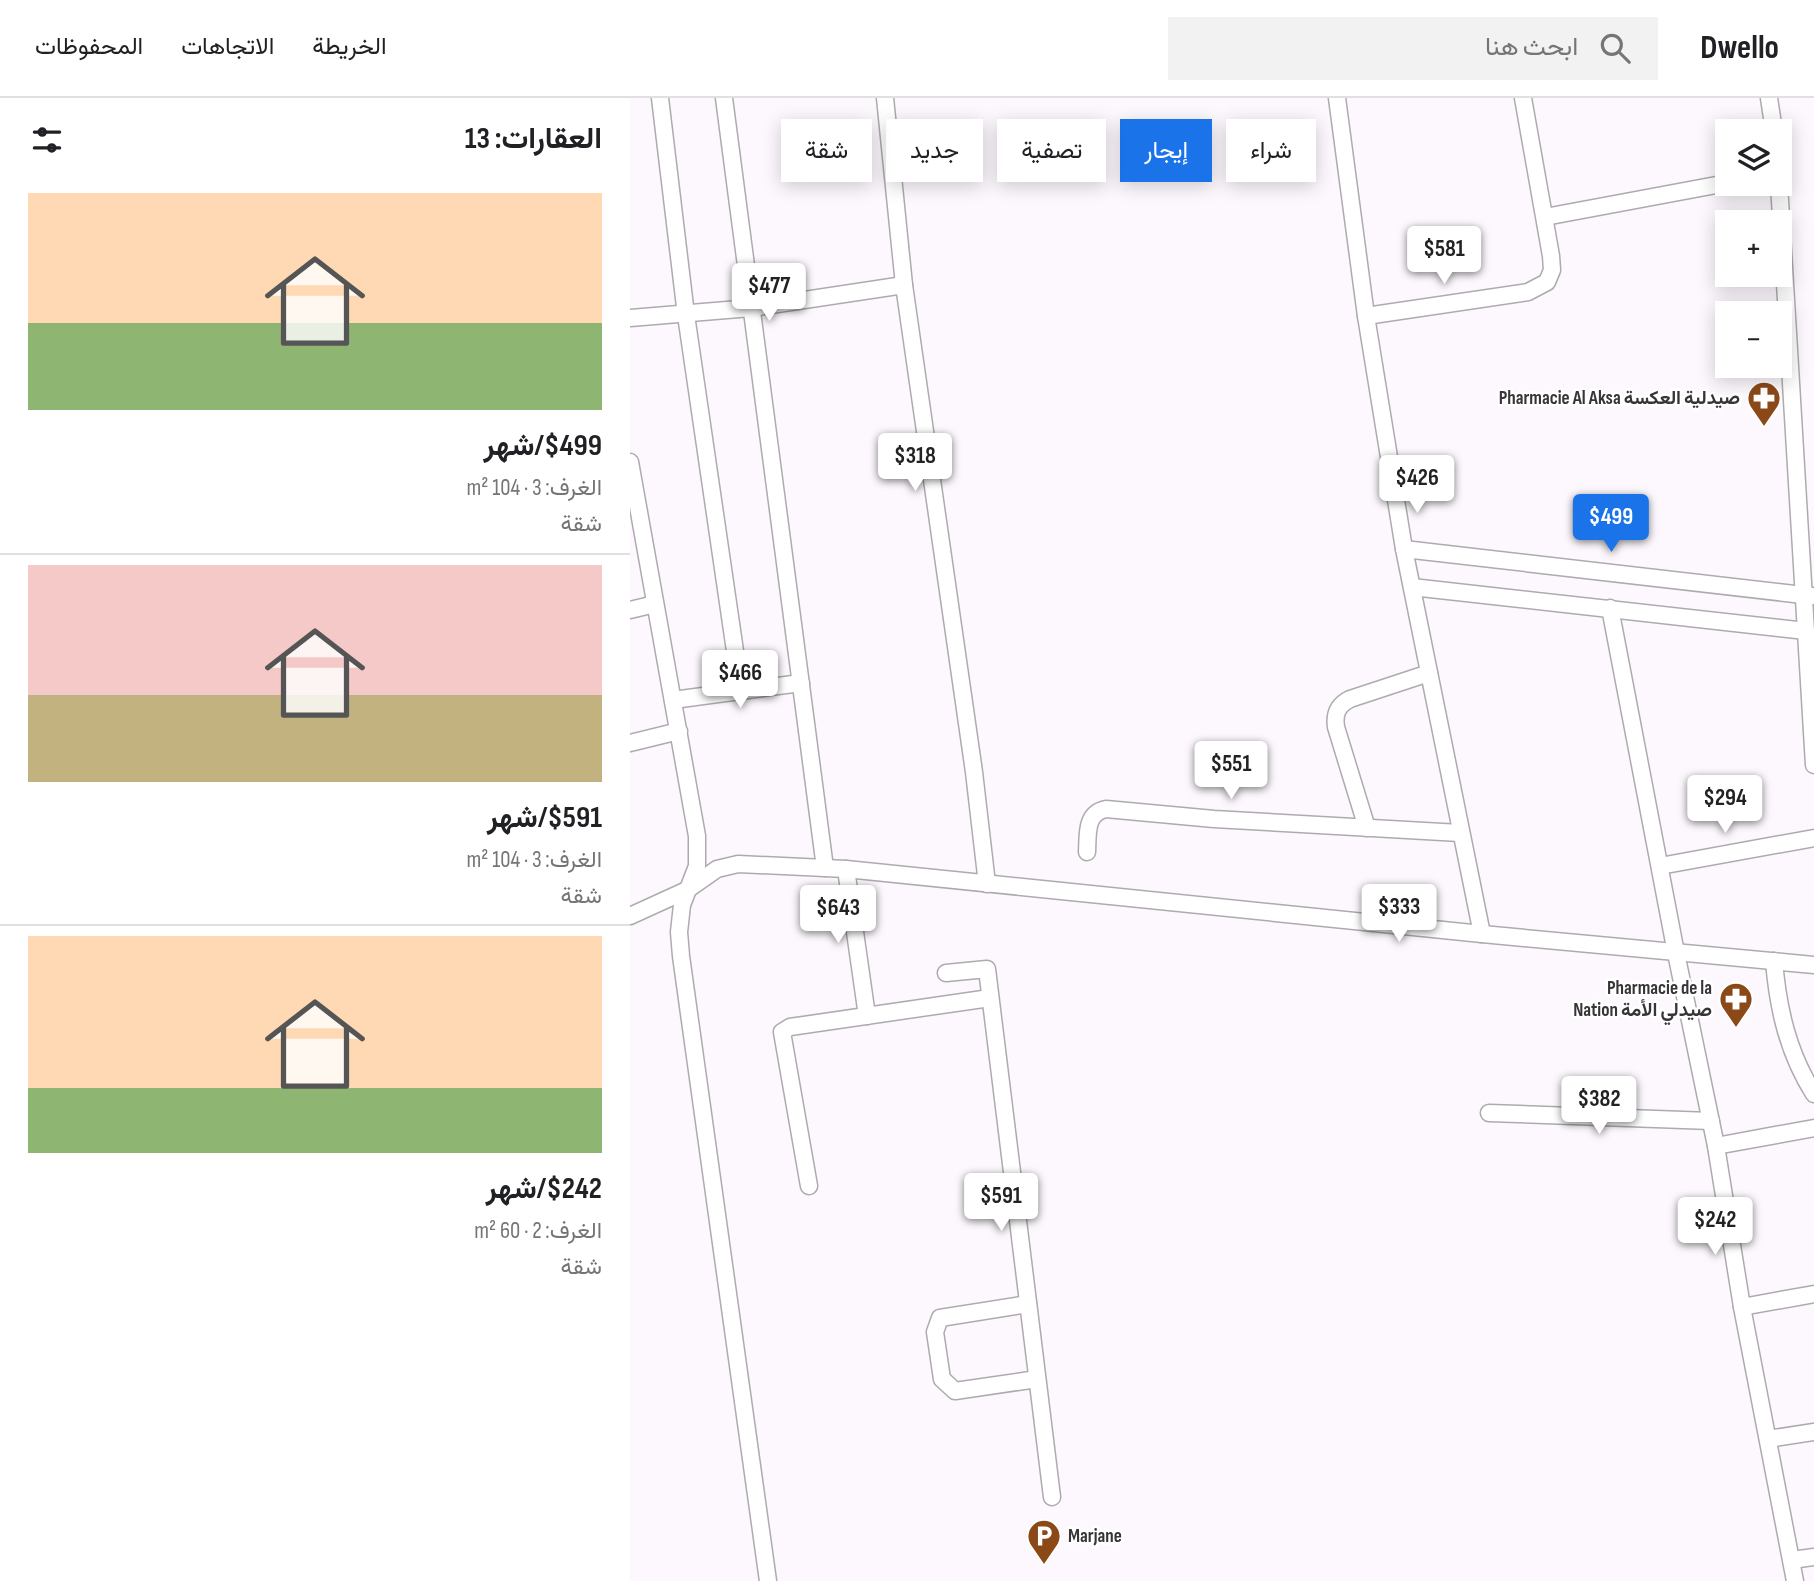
<!DOCTYPE html>
<html lang="ar">
<meta charset="utf-8">
<style>
body{margin:0;font-family:"Sofia Sans Condensed",Vazirmatn,sans-serif;background:#f2f2f2;color:#202124;direction:rtl;height:100vh;display:flex;flex-direction:column;font-size:26px;white-space:nowrap}
*{box-sizing:border-box;margin:0}
p{font-size:23px;color:#757577}
.icon{flex:none;width:38px;height:38px;fill:none;stroke:currentColor;stroke-width:2;stroke-linecap:round;stroke-linejoin:round}
.map{position:relative;flex:1;overflow:hidden;direction:ltr}
.side{display:flex;flex-direction:column;background:#fff;width:630px}
.side>*{flex:none}
.guide{position:absolute;left:21px;top:21px;width:665px;height:63px;direction:rtl;display:flex;gap:14px}
.controls{position:absolute;left:1085px;top:21px;display:grid;gap:14px}
.controls a{display:grid;place-items:center;width:77px;height:77px;border-radius:0px;background:#fff;box-shadow:0 4px 18px #0003;font-size:35px}
.price{position:absolute;translate:-50% -60px;padding:0 16px;border-radius:7px;background:#fff;color:#222;font-size:23px;line-height:46px;filter:drop-shadow(0 2px 4px #0008)}
.price::after{content:'';position:absolute;left:50%;top:42px;width:21px;height:16px;margin-left:-10px;background:inherit;clip-path:polygon(0 0,100% 0,50% 100%)}
.price.current{background:#1a73e8;color:#fff}
ul{padding:0;list-style:none}
li{display:grid;align-content:center;gap:14px;height:371px;padding:0 28px}
li+li{border-top:2px solid #e0e0e0}
li span{display:grid;place-items:center;height:217px;border-radius:0px;color:#555}
li>.icon{margin-inline-start:auto}
span .icon{width:126px;height:126px;fill:#fffc;stroke-width:1}
li b{font-size:30px}
h2{display:flex;justify-content:space-between;align-items:center;height:84px;padding:0 28px;font-size:30px}
.chip{padding:0 24px;border-radius:0px;background:#fff;box-shadow:0 4px 18px #0003;font-size:24px;line-height:63px}
.chip.current{background:#1a73e8;color:#fff}
header{display:flex;align-items:center;gap:42px;box-sizing:border-box;height:98px;padding:0 35px;background:#fff;border-bottom:2px solid #e0e0e0}
header strong{font-size:33px}
nav{display:flex;gap:38px;margin-inline-start:auto;font-size:24px}
.search{width:490px;height:63px;background:#f2f2f2;display:flex;align-items:center;gap:18px;box-sizing:border-box;padding:0 24px;border-radius:0px;color:#757577;font-size:26px}
main{display:flex;flex:1;min-height:0}
.map>svg:first-child{display:block}
.lines{fill:none;stroke-linecap:round;stroke-linejoin:round}
.street-casing{stroke:#aeaaaf;stroke-width:19}
.street{stroke:#fff;stroke-width:16}
.labels{text-anchor:middle;dominant-baseline:central;stroke-width:5;stroke-linejoin:round;paint-order:stroke}
.poi-label{font-size:19px;font-weight:bold;fill:#373537;stroke:#fff;text-anchor:end}
</style>
<header>
<strong>Dwello</strong>
<div class="search"><svg class="icon" aria-label="search" viewBox="0 0 24 24"><circle cx="10" cy="10" r="6"/><path d="M15 15l6 6"/></svg>ابحث هنا</div>
<nav><a>الخريطة</a><a>الاتجاهات</a><a>المحفوظات</a></nav>
</header>
<main>
<div class="map">
<svg width="1184" height="1483" viewBox="0 0 1184 1483">
<rect width="100%" height="100%" fill="#fcf8fd"/>
<g class="lines">
<defs>
<g id="street">
<path d="M30,0L56,217L111,594"/>
<path d="M94,0L195,770"/>
<path d="M255,0L274,187L344,674L357,786"/>
<path d="M707,0L736,218L774,451L852,836"/>
<path d="M1139,0L1144,33"/>
<path d="M1149,86L1184,667"/>
<path d="M915,119L1097,85"/>
<path d="M736,218L898,194L917,184L922,172L921,158L893,0"/>
<path d="M0,220L121,210L274,187"/>
<path d="M0,364L67,738V768L52,807L49,834L51,858L138,1483"/>
<path d="M774,451L1182,498"/>
<path d="M782,489L1176,533"/>
<path d="M980,510L1046,855L1086,1048L1112,1209L1165,1483"/>
<path d="M0,512L25,506"/>
<path d="M43,602L171,585"/>
<path d="M0,645L49,633"/>
<path d="M737,730L706,629C704,615 708,607 720,601L799,575"/>
<path d="M457,754C458,737 455,715 476,711L584,721L830,735"/>
<path d="M1030,768L1184,740"/>
<path d="M216,771L237,918"/>
<path d="M0,818L57,792L87,771L108,766L216,771L852,836L1184,867"/>
<path d="M1144,863C1148,911 1158,955 1184,996"/>
<path d="M316,875L357,871L422,1399"/>
<path d="M859,1015L1081,1023"/>
<path d="M1086,1048L1184,1030"/>
<path d="M179,1088L152,934L160,929L360,900"/>
<path d="M398,1206L310,1220L305,1234L312,1281L325,1293L407,1281"/>
<path d="M1112,1209L1184,1196"/>
<path d="M1138,1341L1184,1334"/>
<path d="M1162,1462L1184,1459"/>
</g>
</defs>
<!-- street casing -->
<use href="#street" class="street-casing"/>
<!-- street -->
<use href="#street" class="street"/>
</g>
<!-- icons -->
<defs>
<symbol id="pharmacy-pin" viewBox="-11 -11 22 30"><path d="M0 17L-7.5 6A9.5 9.5 0 1 1 7.5 6Z" fill="#8b4918" stroke="#fff"/><path d="M-2-6h4v4h4v4h-4v4h-4v-4h-4v-4h4Z" fill="#fff"/></symbol>
<symbol id="parking-pin" viewBox="-11 -11 22 30"><path d="M0 17L-7.5 6A9.5 9.5 0 1 1 7.5 6Z" fill="#8b4918" stroke="#fff"/><path d="M-3.5-5.5H1a3.5 3.5 0 0 1 0 7H-1V5.5H-3.5ZM-1-3.4V-.6H.8a1.4 1.4 0 0 0 0-2.8Z" fill="#fff"/></symbol>
</defs>
<g fill-rule="evenodd">
<use href="#pharmacy-pin" x="1115" y="281" width="38" height="52"/>
<use href="#pharmacy-pin" x="1087" y="882" width="38" height="52"/>
<use href="#parking-pin" x="395" y="1419" width="38" height="52"/>
</g>
<g class="labels">
<!-- poi labels -->
<g class="poi-label">
<text x="1110" y="300">Pharmacie Al Aksa صيدلية العكسة</text>
<text x="1082" y="890">Pharmacie de la<tspan x="1082" dy="22">Nation صيدلي الأمة</tspan></text>
<text x="438" y="1438" text-anchor="start">Marjane</text>
</g>
</g>
</svg>
<div class="controls">
<a><svg class="icon" aria-label="layers" viewBox="0 0 24 24"><path d="M12 4l9 5-9 5-9-5zM3 14l9 5 9-5"/></svg></a>
<a>+</a>
<a>−</a>
</div>
<b class="price" style="left:814px;top:188px">$581</b>
<b class="price" style="left:139px;top:225px">$477</b>
<b class="price" style="left:285px;top:395px">$318</b>
<b class="price" style="left:787px;top:417px">$426</b>
<b class="price current" style="left:981px;top:456px">$499</b>
<b class="price" style="left:110px;top:612px">$466</b>
<b class="price" style="left:601px;top:703px">$551</b>
<b class="price" style="left:1095px;top:737px">$294</b>
<b class="price" style="left:769px;top:846px">$333</b>
<b class="price" style="left:208px;top:847px">$643</b>
<b class="price" style="left:969px;top:1038px">$382</b>
<b class="price" style="left:371px;top:1135px">$591</b>
<b class="price" style="left:1085px;top:1159px">$242</b>
<div class="guide">
<a class="chip">شراء</a>
<a class="chip current">إيجار</a>
<a class="chip">تصفية</a>
<a class="chip">جديد</a>
<a class="chip">شقة</a>
</div>
</div>
<section class="side">
<h2>العقارات: 13<svg class="icon" aria-label="filters" viewBox="0 0 24 24"><path d="M4 7h16M4 17h16"/><circle cx="9" cy="7" r="2"/><circle cx="15" cy="17" r="2"/></svg></h2>
<ul>
<li><span style="background:linear-gradient(#ffd9b3 60%,#8fb573 0)"><svg class="icon" aria-label="home" viewBox="0 0 24 24"><path d="M3 11l9-7 9 7M6 9v11h12V9"/></svg></span><div><b>$499/شهر</b><p>الغرف: 3 · 104 m²</p><p>شقة</p></div></li>
<li><span style="background:linear-gradient(#f6c9c9 60%,#c2b280 0)"><svg class="icon" aria-label="home" viewBox="0 0 24 24"><path d="M3 11l9-7 9 7M6 9v11h12V9"/></svg></span><div><b>$591/شهر</b><p>الغرف: 3 · 104 m²</p><p>شقة</p></div></li>
<li><span style="background:linear-gradient(#ffd9b3 70%,#8fb573 0)"><svg class="icon" aria-label="home" viewBox="0 0 24 24"><path d="M3 11l9-7 9 7M6 9v11h12V9"/></svg></span><div><b>$242/شهر</b><p>الغرف: 2 · 60 m²</p><p>شقة</p></div></li>
</ul>
</section>
</main>
